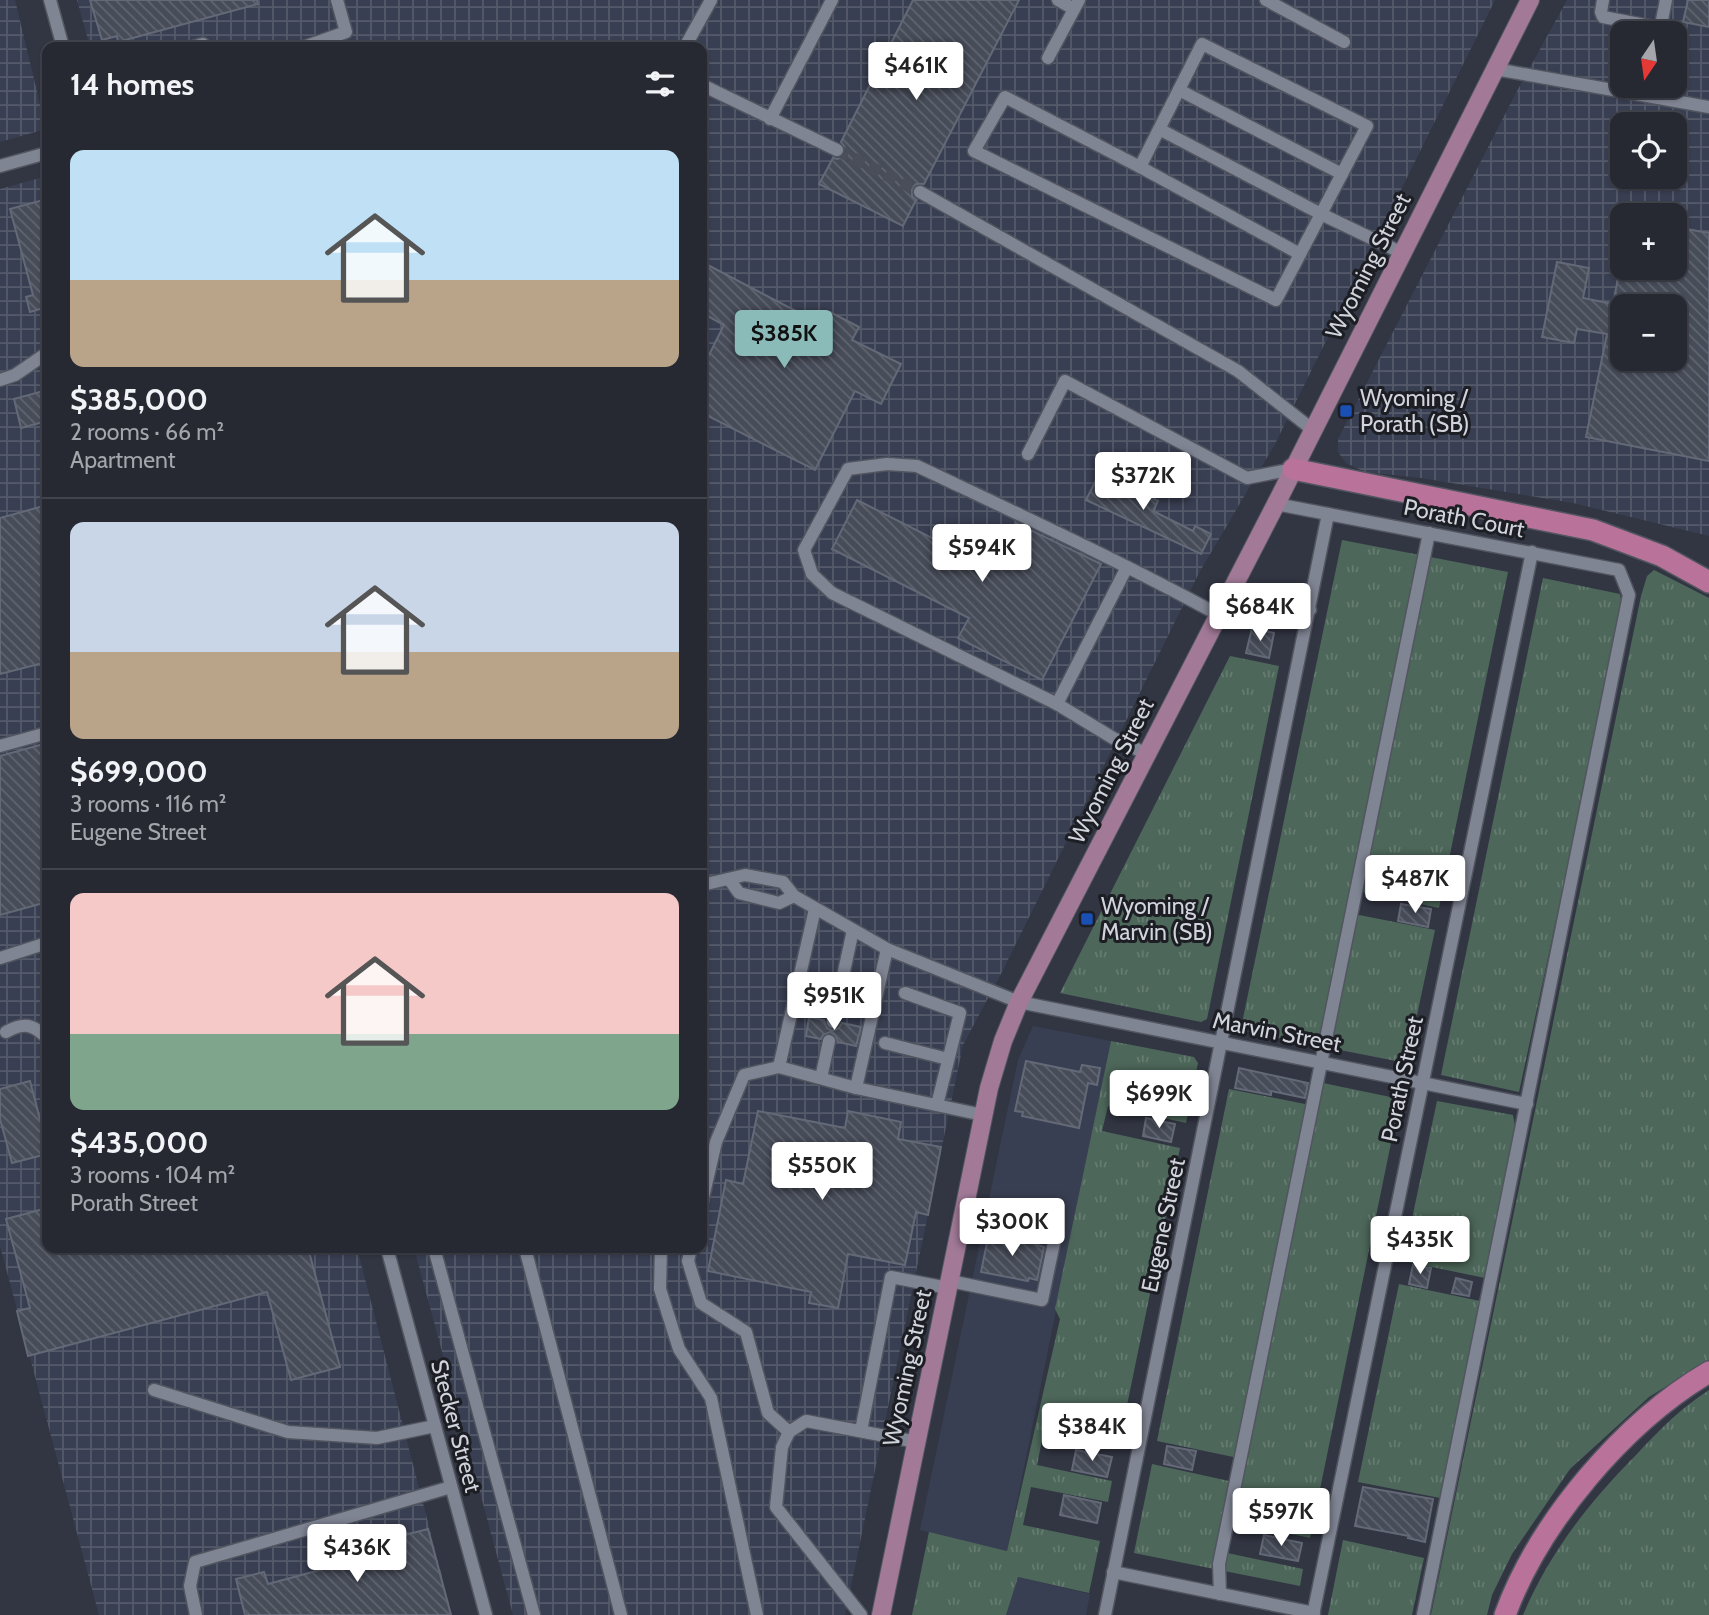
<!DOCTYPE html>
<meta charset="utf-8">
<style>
body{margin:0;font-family:Cabin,sans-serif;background:#32343e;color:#f1f3f6;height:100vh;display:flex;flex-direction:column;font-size:26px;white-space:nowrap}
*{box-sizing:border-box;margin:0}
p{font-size:23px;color:#a4a6ac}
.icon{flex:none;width:38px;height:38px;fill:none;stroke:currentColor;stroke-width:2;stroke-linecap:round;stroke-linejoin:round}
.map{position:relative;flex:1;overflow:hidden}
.sheet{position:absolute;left:42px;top:42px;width:665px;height:1211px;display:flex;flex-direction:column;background:#262832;border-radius:14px;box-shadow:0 2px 5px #0004,0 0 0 2px #42444d}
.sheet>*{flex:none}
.needle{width:46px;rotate:193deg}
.buttons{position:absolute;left:1610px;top:21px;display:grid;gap:14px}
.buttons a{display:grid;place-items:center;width:77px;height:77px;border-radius:14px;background:#262832;box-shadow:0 2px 5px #0004,0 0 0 2px #42444d;font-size:35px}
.price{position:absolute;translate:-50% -60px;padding:0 16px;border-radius:7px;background:#fff;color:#222;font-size:23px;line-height:46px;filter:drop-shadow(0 2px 4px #0008)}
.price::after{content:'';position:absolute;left:50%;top:42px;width:21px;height:16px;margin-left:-10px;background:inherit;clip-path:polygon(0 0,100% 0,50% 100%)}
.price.on{background:#8bbbb9;color:#111}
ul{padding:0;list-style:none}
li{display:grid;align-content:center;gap:14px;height:371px;padding:0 28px}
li+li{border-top:2px solid #42444d}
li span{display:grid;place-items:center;height:217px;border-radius:14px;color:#555}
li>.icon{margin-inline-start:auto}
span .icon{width:126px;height:126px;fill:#fffc;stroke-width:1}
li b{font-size:30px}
h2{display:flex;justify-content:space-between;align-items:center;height:84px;padding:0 28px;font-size:30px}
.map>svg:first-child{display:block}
.built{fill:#393f52}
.industrial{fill:url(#industrial-grid);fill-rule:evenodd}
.grass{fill:url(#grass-tufts)}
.building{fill:url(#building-back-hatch);stroke:#646977;stroke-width:2;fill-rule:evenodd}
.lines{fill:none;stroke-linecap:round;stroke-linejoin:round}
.minor-tunnel{stroke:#4a4e5a;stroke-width:12;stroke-dasharray:12 6;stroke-linecap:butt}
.minor-casing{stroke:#51555f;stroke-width:15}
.major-casing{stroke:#51555f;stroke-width:20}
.highway-casing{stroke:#51555f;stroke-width:24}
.minor{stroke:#808594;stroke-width:12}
.major{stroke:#a27a98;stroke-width:18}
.highway{stroke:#b9739b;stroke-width:21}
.transit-dot{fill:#1a4fb4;stroke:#1c1e24;stroke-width:2.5}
.labels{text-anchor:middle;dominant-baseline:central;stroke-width:6;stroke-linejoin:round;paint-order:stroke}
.street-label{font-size:23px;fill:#d1d4dc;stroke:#1c1e24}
.poi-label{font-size:23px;fill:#d1d4dc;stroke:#1c1e24;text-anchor:start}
</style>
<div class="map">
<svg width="1709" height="1615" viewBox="0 0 1709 1615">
<defs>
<pattern id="industrial-grid" width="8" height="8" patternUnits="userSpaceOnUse" patternTransform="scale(1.75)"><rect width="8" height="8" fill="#393f52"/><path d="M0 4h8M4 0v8" fill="none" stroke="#555a6a"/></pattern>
<pattern id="grass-tufts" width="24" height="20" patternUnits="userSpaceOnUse" patternTransform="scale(1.75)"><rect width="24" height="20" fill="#4d675a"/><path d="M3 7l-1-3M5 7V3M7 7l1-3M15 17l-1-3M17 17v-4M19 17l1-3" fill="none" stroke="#667c71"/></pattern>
<pattern id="building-back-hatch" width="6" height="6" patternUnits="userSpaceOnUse" patternTransform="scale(1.75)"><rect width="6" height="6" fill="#474c59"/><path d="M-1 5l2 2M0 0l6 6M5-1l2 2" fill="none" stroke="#606570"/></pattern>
</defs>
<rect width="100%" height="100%" fill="#323643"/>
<!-- built -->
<g class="built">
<path d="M1033,1026L1111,1041L1007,1551L920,1530L1018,1060Z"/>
<path d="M1017,1577L1090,1594L1086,1615H1006Z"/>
</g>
<!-- industrial -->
<g class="industrial">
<path d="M0,0H15L46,129L0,142Z"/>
<path d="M77,0H1495L1275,444L1199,573L1003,970L963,1045L845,1615H513L414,1248H702V47H90Z"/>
<path d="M1567,0H1709V536L1573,503L1421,478L1365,472L1346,463L1338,452V439L1517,91ZM1622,33H1675V86H1622ZM1622,124H1675V177H1622ZM1622,215H1675V268H1622ZM1622,306H1675V359H1622Z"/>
<path d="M47,176V1248H357L452,1615H99L0,1246V189Z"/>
</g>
<!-- grass -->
<g class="grass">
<path d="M1342,540L1508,572L1439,908L1353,890L1349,913L1435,930L1408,1058L1401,1062L1243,1031L1241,1028Z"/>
<path d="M1654,570L1709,598V1360L1649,1397L1570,1469L1512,1554L1492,1595L1487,1615H1431L1641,596L1647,576Z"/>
<path d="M1543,578L1620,594L1623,610L1519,1092L1441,1075Z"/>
<path d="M1230,656L1279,666L1207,1019L1201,1022L1060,993Z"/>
<path d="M1111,1041L1194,1057L1198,1063L1186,1123L1108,1106L1102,1131L1180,1148L1118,1449L1043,1435L1037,1465L1112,1481L1108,1502L1031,1487L1023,1525L1100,1541L1089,1593L1018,1577L1006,1615H912L929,1532L1007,1551L1060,1319L1055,1309Z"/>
<path d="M1323,1083L1400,1099L1310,1538L1225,1520L1218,1551L1303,1569L1300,1586L1134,1553L1152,1464L1238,1483L1243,1459L1157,1441L1229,1089L1315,1106Z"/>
<path d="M1437,1101L1513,1115L1515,1126L1485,1278L1403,1261Z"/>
<path d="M1399,1284L1480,1301L1440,1498L1358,1482Z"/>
<path d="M1709,1390V1615H1523C1549,1553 1590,1501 1637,1454C1659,1430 1681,1408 1709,1390Z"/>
<path d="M1343,1540L1424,1558L1412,1615H1328Z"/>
</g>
<!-- building -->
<g class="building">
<path d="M90,0H257L258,4L118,42L117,36L102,40Z"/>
<path d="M913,0H1019L924,184H916L912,188V196L916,200L903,226L819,184L833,158L838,159L845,154L846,149L841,142Z"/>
<path d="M1688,0H1709V27L1683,22Z"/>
<path d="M47,199V307L30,312L26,297L33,295L10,209Z"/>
<path d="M1675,227L1709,233V461L1586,437L1607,334L1577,329L1574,343L1542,337L1557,262L1589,268L1583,298L1613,304L1620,268H1675ZM1622,306H1675V359H1622Z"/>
<path d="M702,262L819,323L830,312L859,327L852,340L901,364L881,404L855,391L815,470L702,413V369L724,325L702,313Z"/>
<path d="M47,390V421L21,428L14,399Z"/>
<path d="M1100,472L1158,501L1153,511L1193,531L1195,526L1211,534L1201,554L1086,500Z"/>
<path d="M857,500L993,569L1016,523L1101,564L1042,680L958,638L969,618L832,549Z"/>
<path d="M47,505V662L0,674V518Z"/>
<path d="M1252,628L1274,633L1269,658L1246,653Z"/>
<path d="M47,743V902L0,915V756Z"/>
<path d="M1401,904L1431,909L1428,927L1398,921Z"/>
<path d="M809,1017L824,1020L827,1028L832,1031L839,1028L842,1023L861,1027L856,1046L838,1042L835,1035L830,1032L823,1035L821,1039L806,1036Z"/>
<path d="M1026,1061L1080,1072L1082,1065L1100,1068L1097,1085L1088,1083L1079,1128L1022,1116L1023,1112L1015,1111Z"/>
<path d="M1239,1068L1308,1083L1305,1098L1271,1091V1095L1235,1088Z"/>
<path d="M30,1081L47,1146V1154L12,1163L0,1119V1089Z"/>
<path d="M758,1111L845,1128L848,1111L901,1122L898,1139L941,1147L928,1215L916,1212L905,1265L848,1254L838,1308L809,1303L811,1292L708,1271L726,1180L743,1184Z"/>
<path d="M1146,1118L1175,1124L1171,1142L1143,1136Z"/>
<path d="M47,1208V1248H308L340,1367L291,1380L267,1292L28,1356L17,1311L30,1308L6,1219Z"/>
<path d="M989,1233L1038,1242L1037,1245L1044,1247L1037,1280L1029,1278L1028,1281L981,1272Z"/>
<path d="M1413,1265L1431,1268L1427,1288L1409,1284Z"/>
<path d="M1456,1278L1472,1282L1469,1296L1452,1293Z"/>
<path d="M1167,1446L1196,1451L1192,1470L1164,1464Z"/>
<path d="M1076,1450L1112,1457L1107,1477L1072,1470Z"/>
<path d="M1363,1487L1433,1499L1425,1542L1408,1538L1409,1536L1355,1526Z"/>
<path d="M1064,1495L1101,1503L1097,1523L1060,1515Z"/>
<path d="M428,1529L451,1615H245L236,1579L264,1572L268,1584L320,1570L317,1558Z"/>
<path d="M1264,1535L1302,1543L1298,1561L1260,1554Z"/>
</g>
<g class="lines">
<!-- minor-tunnel -->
<path class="minor-tunnel" d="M837,150L920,192"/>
<defs>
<g id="minor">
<path d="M50,0L63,47"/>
<path d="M1058,0L1074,9"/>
<path d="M1266,0L1344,42"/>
<path d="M1603,0L1601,12L1603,17L1655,27L1661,25L1666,0"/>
<path d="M193,47L203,44L204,47"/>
<path d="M304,47L346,32L337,0"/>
<path d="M685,47L711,0"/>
<path d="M1048,58L1079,0"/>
<path d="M1495,69L1709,107"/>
<path d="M702,85L837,150"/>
<path d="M1179,90L1342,174"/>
<path d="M770,119L832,0"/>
<path d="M1159,129L1321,214L1276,300L974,151L1005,97L1140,167L1202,44L1367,126L1321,214L1402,253"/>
<path d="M0,166L47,153"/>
<path d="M1140,167L1300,254"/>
<path d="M920,192L1238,371L1313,430"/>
<path d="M0,380L15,375L47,353"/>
<path d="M1028,454L1065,381L1247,478L1293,469"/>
<path d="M1276,504L1619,570L1629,595L1423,1615"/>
<path d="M1127,567L1057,704L832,593L812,574L804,550L848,469L887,464L917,466C1018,514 1120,561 1219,615"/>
<path d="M1233,586L1253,597L1310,610"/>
<path d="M1057,704L1113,738L1147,754"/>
<path d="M0,746L47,733"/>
<path d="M729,879L739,893L779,903L794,896"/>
<path d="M702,885L745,875L783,882L794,896L887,949L1019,1002L1527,1104"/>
<path d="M887,949L856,1088L983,1115"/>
<path d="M0,958L47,943"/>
<path d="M905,993L960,1013L937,1105"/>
<path d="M833,1022L853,930"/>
<path d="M6,1032C24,1022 33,1024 47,1038"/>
<path d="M885,1043L948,1059"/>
<path d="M779,1067L815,909"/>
<path d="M821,1078L829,1041"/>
<path d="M702,1202L716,1142L744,1075L779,1067L856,1088"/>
<path d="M387,1248L486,1615"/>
<path d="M434,1248L534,1615"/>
<path d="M525,1248L621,1615"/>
<path d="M661,1248L660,1289L679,1349L711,1398L757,1615"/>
<path d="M691,1248L688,1261L701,1303L746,1332L768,1413L789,1432"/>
<path d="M950,1281L1042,1300L1055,1238L1053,1230L1047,1226L964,1209"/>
<path d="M154,1390L288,1432L377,1438L435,1426"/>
<path d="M861,1431L891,1277L948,1288"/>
<path d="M1113,1572L1314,1613"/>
<path d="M1220,1594L1219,1564L1429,533"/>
<path d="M196,1615L190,1586L195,1562L451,1487"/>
<path d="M861,1615L776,1507L782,1447L789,1432L806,1421L917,1442"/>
<path d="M1105,1615L1328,514"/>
<path d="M1313,1615L1532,552"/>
</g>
<path id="major" d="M881,1615L989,1088L1003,1041L1019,1002L1276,504L1530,0"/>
<g id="highway">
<path d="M1293,469L1593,530L1662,556L1709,582"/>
<path d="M1505,1615C1539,1522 1624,1422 1709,1372"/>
</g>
</defs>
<!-- minor casing -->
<use href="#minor" class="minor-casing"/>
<!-- major casing -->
<use href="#major" class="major-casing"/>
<!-- highway casing -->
<use href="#highway" class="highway-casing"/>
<!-- minor -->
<use href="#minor" class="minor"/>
<!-- major -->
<use href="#major" class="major"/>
<!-- highway -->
<use href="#highway" class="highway"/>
</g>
<!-- markers -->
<g class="transit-dot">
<rect x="1339" y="404" width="14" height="14" rx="3.5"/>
<rect x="1080" y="912" width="14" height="14" rx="3.5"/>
</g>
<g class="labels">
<!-- street labels -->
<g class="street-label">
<text transform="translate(1368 266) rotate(-63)">Wyoming Street</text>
<text transform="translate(1464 518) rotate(11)">Porath Court</text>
<text transform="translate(1111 771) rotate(-63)">Wyoming Street</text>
<text transform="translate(1277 1032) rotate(11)">Marvin Street</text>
<text transform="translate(1402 1079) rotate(-78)">Porath Street</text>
<text transform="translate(1163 1225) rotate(-78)">Eugene Street</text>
<text transform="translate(907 1368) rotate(-78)">Wyoming Street</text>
<text transform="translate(456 1426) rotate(75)">Stecker Street</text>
</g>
<!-- poi labels -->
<g class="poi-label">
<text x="1360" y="398">Wyoming /<tspan x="1360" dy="26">Porath (SB)</tspan></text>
<text x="1101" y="906">Wyoming /<tspan x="1101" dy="26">Marvin (SB)</tspan></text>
</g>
</g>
</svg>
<div class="buttons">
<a><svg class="needle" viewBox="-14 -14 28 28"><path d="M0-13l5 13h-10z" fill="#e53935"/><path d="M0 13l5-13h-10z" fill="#a4a6ac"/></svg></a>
<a><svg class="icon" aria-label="locate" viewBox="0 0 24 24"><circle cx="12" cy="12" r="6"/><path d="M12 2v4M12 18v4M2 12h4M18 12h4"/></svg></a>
<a>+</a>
<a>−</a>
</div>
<b class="price" style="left:916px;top:102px">$461K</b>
<b class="price on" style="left:784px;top:370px">$385K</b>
<b class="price" style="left:1143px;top:512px">$372K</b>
<b class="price" style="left:982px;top:584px">$594K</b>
<b class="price" style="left:1260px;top:643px">$684K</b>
<b class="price" style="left:1415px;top:915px">$487K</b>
<b class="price" style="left:834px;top:1032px">$951K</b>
<b class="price" style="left:1159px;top:1130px">$699K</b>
<b class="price" style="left:822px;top:1202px">$550K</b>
<b class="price" style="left:1012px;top:1258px">$300K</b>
<b class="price" style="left:1420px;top:1276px">$435K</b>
<b class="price" style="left:1092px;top:1463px">$384K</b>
<b class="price" style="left:1281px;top:1548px">$597K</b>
<b class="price" style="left:357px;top:1584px">$436K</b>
<section class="sheet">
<h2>14 homes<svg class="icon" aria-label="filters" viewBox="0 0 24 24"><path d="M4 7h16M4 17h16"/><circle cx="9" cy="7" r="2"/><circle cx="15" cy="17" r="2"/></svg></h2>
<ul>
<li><span style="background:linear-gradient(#bfe0f5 60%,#b9a48a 0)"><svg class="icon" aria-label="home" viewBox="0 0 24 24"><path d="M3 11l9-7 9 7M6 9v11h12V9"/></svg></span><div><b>$385,000</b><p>2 rooms · 66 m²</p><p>Apartment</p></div></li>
<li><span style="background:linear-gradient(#c9d6e8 60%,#b9a48a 0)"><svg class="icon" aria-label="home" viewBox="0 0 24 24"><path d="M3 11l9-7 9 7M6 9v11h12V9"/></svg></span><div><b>$699,000</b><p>3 rooms · 116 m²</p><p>Eugene Street</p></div></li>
<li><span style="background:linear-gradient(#f6c9c9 65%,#7fa58c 0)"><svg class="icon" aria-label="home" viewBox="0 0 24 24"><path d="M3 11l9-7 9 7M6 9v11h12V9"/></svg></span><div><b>$435,000</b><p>3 rooms · 104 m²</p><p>Porath Street</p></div></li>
</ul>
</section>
</div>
